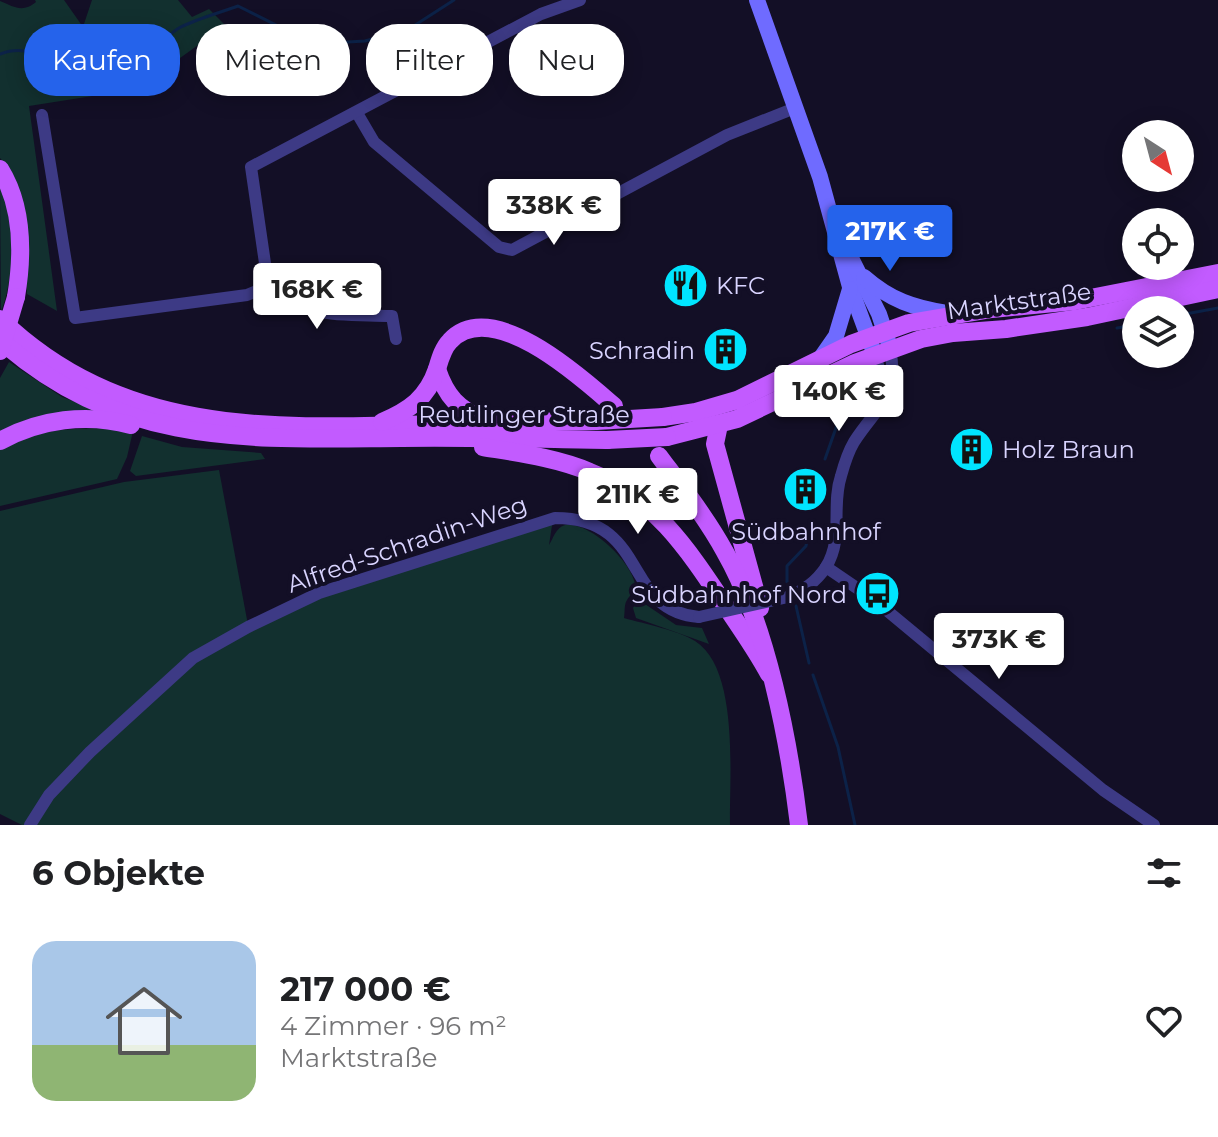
<!DOCTYPE html>
<html lang="de">
<meta charset="utf-8">
<style>
body{margin:0;font-family:Montserrat,sans-serif;background:#f6f6f6;color:#202124;height:100vh;display:flex;flex-direction:column;font-size:30px;white-space:nowrap}
*{box-sizing:border-box;margin:0}
p{font-size:26px;color:#757577}
.icon{flex:none;width:44px;height:44px;fill:none;stroke:currentColor;stroke-width:2;stroke-linecap:round;stroke-linejoin:round}
.map{position:relative;height:825px;overflow:hidden}
.panel{display:flex;flex-direction:column;background:#fff;flex:1}
.panel>*{flex:none}
.hud{position:absolute;left:24px;top:24px;width:800px;height:72px;display:flex;gap:16px}
.needle{width:52px;rotate:144deg}
.controls{position:absolute;left:1122px;top:120px;display:grid;gap:16px}
.controls a{display:grid;place-items:center;width:72px;height:72px;border-radius:50%;background:#fff;box-shadow:0 4px 20px #0003;font-size:40px}
.price{position:absolute;translate:-50% -68px;padding:0 18px;border-radius:8px;background:#fff;color:#222;font-size:26px;line-height:52px;filter:drop-shadow(0 2px 4px #0008)}
.price::after{content:'';position:absolute;left:50%;top:48px;width:24px;height:18px;margin-left:-12px;background:inherit;clip-path:polygon(0 0,100% 0,50% 100%)}
.price.selected{background:#2563eb;color:#fff}
ul{padding:0;list-style:none}
li{display:flex;align-items:center;gap:24px;height:200px;padding:0 32px}
li+li{border-top:2px solid #e0e0e0}
li span{display:grid;place-items:center;flex:none;width:224px;height:160px;border-radius:24px;color:#555}
li>.icon{margin-inline-start:auto}
span .icon{width:96px;height:96px;fill:#fffc;stroke-width:1}
li b{font-size:34px}
h2{display:flex;justify-content:space-between;align-items:center;height:96px;padding:0 32px;font-size:34px}
.pill{padding:0 28px;border-radius:32px;background:#fff;box-shadow:0 4px 20px #0003;font-size:28px;line-height:72px}
.pill.selected{background:#2563eb;color:#fff}
.map>svg:first-child{display:block}
.green{fill:#12302f}
.lines{fill:none;stroke-linecap:round;stroke-linejoin:round}
.stream{stroke:#0c2248;stroke-width:3}
.street{stroke:#3d3a85;stroke-width:12}
.secondary{stroke:#6f6bff;stroke-width:16}
.primary{stroke:#c25bff;stroke-width:18}
.street-bridge{stroke:#3d3a85;stroke-width:12}
.primary-bridge{stroke:#c25bff;stroke-width:18}
.labels{text-anchor:middle;dominant-baseline:central;stroke-width:8;stroke-linejoin:round;paint-order:stroke}
.poi-label{font-size:24px;fill:#d9d4ff;stroke:#130f26;text-anchor:start}
.street-label{font-size:24px;fill:#d9d4ff;stroke:#130f26}
</style>
<div class="map">
<svg width="1218" height="825" viewBox="0 0 1218 825">
<rect width="100%" height="100%" fill="#130f26"/>
<!-- green -->
<g class="green">
<path d="M35,0H64L83,27L92,0H178L192,17L209,9L268,68L219,30L137,89L29,106L57,311L27,294C25,252 31,189 0,158V1C14,7 23,13 36,2Z"/>
<path d="M0,188C19,211 13,284 1,311Z"/>
<path d="M9,362L62,397L100,411L0,436V378Z"/>
<path d="M103,428L133,431L127,457L117,479L0,506V449C39,430 60,429 103,428Z"/>
<path d="M142,436L182,447L261,453L265,459L136,476L130,471Z"/>
<path d="M219,470L248,625L192,658L51,796L193,660L319,595L553,519L549,545C553,539 556,527 565,525C589,521 631,561 635,584C636,591 630,595 627,600C624,604 625,612 624,618C645,624 677,630 695,641C740,669 729,779 730,825H22L0,814V511L124,482Z"/>
<path d="M642,602L676,625L702,628L709,644L636,618L633,608L636,603Z"/>
</g>
<g class="lines">
<!-- stream -->
<g class="stream">
<path d="M0,54C44,36 87,91 118,82C136,76 160,39 179,28C196,19 219,13 238,6L314,44L365,41L409,29L454,0"/>
<path d="M1180,315L1218,308"/>
<path d="M1117,328L1136,325"/>
<path d="M825,459L837,425L854,392"/>
<path d="M787,582V566L806,546L810,524"/>
<path d="M796,606L809,663"/>
<path d="M813,675L838,747L855,825"/>
</g>
<!-- street -->
<g class="street">
<path d="M357,113L374,142L499,247L512,250L727,135L795,108"/>
<path d="M42,115L75,318L247,295L264,288L267,277L251,167L541,14L580,0"/>
<path d="M264,288C311,319 338,314 392,316L396,339"/>
<path d="M875,355L887,396"/>
<path d="M826,567L873,599L1103,790L1154,825"/>
<path d="M788,597C804,590 816,582 826,567C844,538 831,506 841,476C844,465 848,452 854,442C877,406 900,397 890,349"/>
<path d="M30,825L49,795L90,752L193,658L248,627L319,593L555,518C651,518 621,611 699,617"/>
</g>
<!-- secondary -->
<g class="secondary">
<path d="M757,0L820,177L850,287L875,355"/>
<path d="M850,256L879,314L889,344"/>
<path d="M864,277C890,300 914,308 947,313"/>
<path d="M820,359L836,336L850,289"/>
</g>
<!-- primary -->
<g class="primary">
<path d="M0,169C23,206 23,255 16,297"/>
<path d="M0,319C123,437 273,429 431,424C486,421 541,422 596,421"/>
<path d="M0,340C123,448 248,439 401,438C469,437 538,439 607,440"/>
<path d="M437,369C446,396 458,409 484,420"/>
<path d="M663,417L696,412L737,400L851,344L909,323L992,309L1075,301L1218,273"/>
<path d="M382,422C410,410 427,398 437,369C440,359 443,348 450,341C492,296 582,378 614,406"/>
<path d="M719,425L715,444L760,608"/>
<path d="M667,437L737,419L855,363L921,339L953,333L1006,329L1087,317L1218,289"/>
<path d="M0,441C40,419 87,413 131,425"/>
<path d="M483,447C519,453 557,458 590,472C653,497 687,548 723,602C739,626 755,648 769,674"/>
<path d="M659,456C682,487 707,519 725,552C767,625 789,742 799,825"/>
</g>
<!-- street-bridge -->
<path class="street-bridge" d="M699,617L788,597"/>
<!-- primary-bridge -->
<g class="primary-bridge">
<path d="M0,351L16,297"/>
<path d="M596,421L663,417"/>
<path d="M607,440L667,437"/>
</g>
</g>
<!-- icons -->
<defs>
<symbol id="restaurant-disc" viewBox="-11 -11 22 22"><circle r="9.5" fill="#00e5ff" stroke="#130f26"/><path d="M-5-6h1v4h1v-4h1v4h1v-4h1v5L-1.5 .5V6h-2V.5L-5-1ZM5-6V6H3V1.5H1.5Q1.5-4 5-6Z" fill="#111"/></symbol>
<symbol id="building-disc" viewBox="-11 -11 22 22"><circle r="9.5" fill="#00e5ff" stroke="#130f26"/><path d="M-4-6H4V6H1V3H-1V6H-4ZM-2.5-4.3h1.7v1.8h-1.7ZM.8-4.3h1.7v1.8H.8ZM-2.5-1h1.7V.8h-1.7ZM.8-1h1.7V.8H.8Z" fill="#111"/></symbol>
<symbol id="bus-disc" viewBox="-11 -11 22 22"><circle r="9.5" fill="#00e5ff" stroke="#130f26"/><path d="M-5-6H5V4H4V6H2V4H-2V6H-4V4H-5ZM-3.5-4V0h7V-4ZM-3.5 1.2v1.5H-2V1.2ZM2 1.2v1.5H3.5V1.2Z" fill="#111"/></symbol>
</defs>
<g fill-rule="evenodd">
<use href="#restaurant-disc" x="660" y="260" width="51" height="51"/>
<use href="#building-disc" x="700" y="324" width="51" height="51"/>
<use href="#building-disc" x="946" y="424" width="51" height="51"/>
<use href="#building-disc" x="780" y="464" width="51" height="51"/>
<use href="#bus-disc" x="852" y="568" width="51" height="51"/>
</g>
<g class="labels">
<!-- poi labels -->
<g class="poi-label">
<text x="716" y="285">KFC</text>
<text x="695" y="350" text-anchor="end">Schradin</text>
<text x="1002" y="449">Holz Braun</text>
<text x="806" y="531" text-anchor="middle">Südbahnhof</text>
<text x="847" y="594" text-anchor="end">Südbahnhof Nord</text>
</g>
<!-- street labels -->
<g class="street-label">
<text transform="translate(1019 301) rotate(-8)">Marktstraße</text>
<text x="524" y="414">Reutlinger Straße</text>
<text transform="translate(407 544) rotate(-19)">Alfred-Schradin-Weg</text>
</g>
</g>
</svg>
<div class="controls">
<a><svg class="needle" viewBox="-14 -14 28 28"><path d="M0-13l5 13h-10z" fill="#e53935"/><path d="M0 13l5-13h-10z" fill="#757577"/></svg></a>
<a><svg class="icon" aria-label="locate" viewBox="0 0 24 24"><circle cx="12" cy="12" r="6"/><path d="M12 2v4M12 18v4M2 12h4M18 12h4"/></svg></a>
<a><svg class="icon" aria-label="layers" viewBox="0 0 24 24"><path d="M12 4l9 5-9 5-9-5zM3 14l9 5 9-5"/></svg></a>
</div>
<b class="price" style="left:554px;top:247px">338K €</b>
<b class="price selected" style="left:890px;top:273px">217K €</b>
<b class="price" style="left:317px;top:331px">168K €</b>
<b class="price" style="left:839px;top:433px">140K €</b>
<b class="price" style="left:638px;top:536px">211K €</b>
<b class="price" style="left:999px;top:681px">373K €</b>
<div class="hud">
<a class="pill selected">Kaufen</a>
<a class="pill">Mieten</a>
<a class="pill">Filter</a>
<a class="pill">Neu</a>
</div>
</div>
<section class="panel">
<h2>6 Objekte<svg class="icon" aria-label="filters" viewBox="0 0 24 24"><path d="M4 7h16M4 17h16"/><circle cx="9" cy="7" r="2"/><circle cx="15" cy="17" r="2"/></svg></h2>
<ul>
<li><span style="background:linear-gradient(#a9c7e8 65%,#8fb573 0)"><svg class="icon" aria-label="home" viewBox="0 0 24 24"><path d="M3 11l9-7 9 7M6 9v11h12V9"/></svg></span><div><b>217 000 €</b><p>4 Zimmer · 96 m²</p><p>Marktstraße</p></div><svg class="icon" aria-label="heart" viewBox="0 0 24 24"><path d="M12 20l-8-8c-3-5 5-10 8-4 3-6 11-1 8 4z"/></svg></li>
</ul>
</section>
